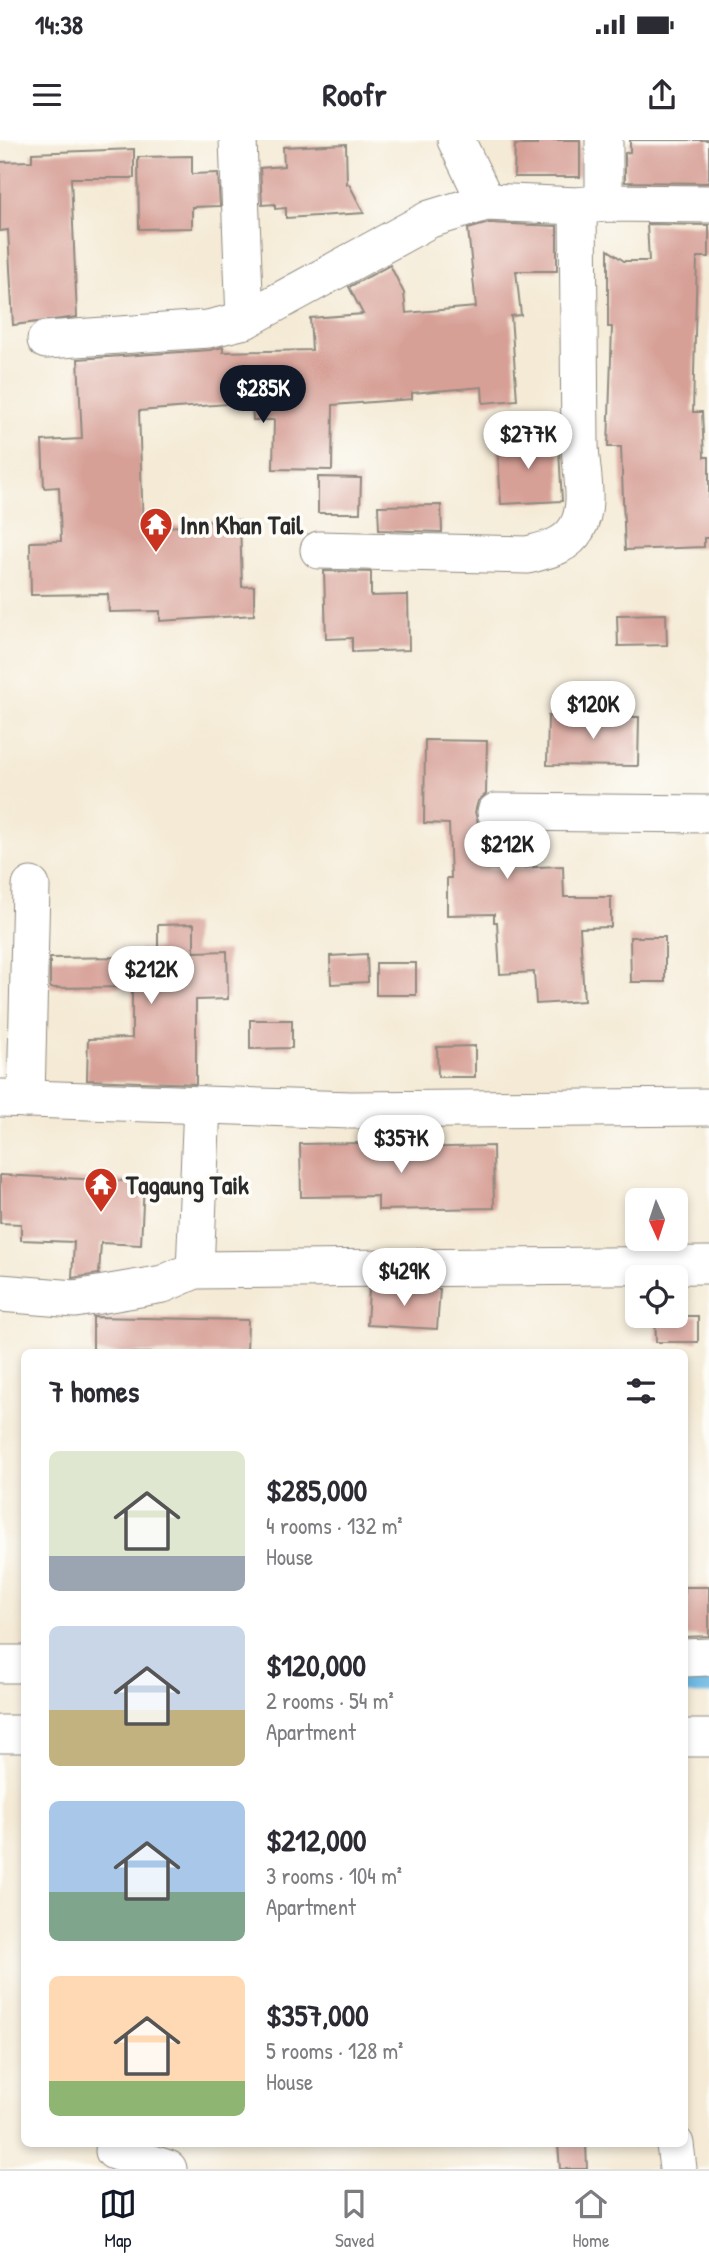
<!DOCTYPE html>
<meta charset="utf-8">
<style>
body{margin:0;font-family:"Patrick Hand",sans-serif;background:#f7f7f7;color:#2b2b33;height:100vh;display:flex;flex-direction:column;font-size:26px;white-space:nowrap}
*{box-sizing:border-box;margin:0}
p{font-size:23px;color:#7c7c81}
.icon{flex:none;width:38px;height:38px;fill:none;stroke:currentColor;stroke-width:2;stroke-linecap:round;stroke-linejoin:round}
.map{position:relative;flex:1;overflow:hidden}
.side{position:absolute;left:21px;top:1209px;width:667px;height:798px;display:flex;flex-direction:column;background:#fff;border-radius:10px;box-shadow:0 4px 10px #0003}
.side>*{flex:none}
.needle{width:46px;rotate:177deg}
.fabs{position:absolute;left:625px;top:1048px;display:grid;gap:14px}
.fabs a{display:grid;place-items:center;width:63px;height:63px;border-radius:10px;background:#fff;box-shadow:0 4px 10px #0003;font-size:35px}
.price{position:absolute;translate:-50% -60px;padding:0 16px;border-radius:24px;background:#fff;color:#222;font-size:23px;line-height:46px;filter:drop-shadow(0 2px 4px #0008)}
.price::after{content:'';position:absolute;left:50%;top:42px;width:21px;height:16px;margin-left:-10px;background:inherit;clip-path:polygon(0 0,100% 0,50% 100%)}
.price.on{background:#111827;color:#fff}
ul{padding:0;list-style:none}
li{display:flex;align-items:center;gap:21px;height:175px;padding:0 28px}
li span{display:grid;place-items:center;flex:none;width:196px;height:140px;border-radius:10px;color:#555}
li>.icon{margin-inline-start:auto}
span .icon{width:84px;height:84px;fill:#fffc;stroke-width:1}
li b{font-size:30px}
h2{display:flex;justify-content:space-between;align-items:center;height:84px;padding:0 28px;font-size:30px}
.status{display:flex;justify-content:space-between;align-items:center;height:49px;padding:0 35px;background:#fff;direction:ltr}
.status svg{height:19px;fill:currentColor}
header{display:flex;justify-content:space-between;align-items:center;height:91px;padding:0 28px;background:#fff;font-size:32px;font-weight:800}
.dock{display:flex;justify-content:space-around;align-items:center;height:98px;border-top:2px solid #e1e1e2;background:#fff;font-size:19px;color:#7c7c81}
.dock a{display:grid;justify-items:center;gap:4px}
.dock .on{color:#111827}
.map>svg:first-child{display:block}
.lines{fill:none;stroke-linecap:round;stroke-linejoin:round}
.canal{stroke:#66b4e0;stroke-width:35}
.building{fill:#d7a097}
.street-casing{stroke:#908a80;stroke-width:39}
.street{stroke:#fff;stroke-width:37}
.labels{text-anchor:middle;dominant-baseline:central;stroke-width:7;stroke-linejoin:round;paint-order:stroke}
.poi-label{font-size:26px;font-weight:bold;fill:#2b2b2b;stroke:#fdfcf7;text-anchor:start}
</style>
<div class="status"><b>14:38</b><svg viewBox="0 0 49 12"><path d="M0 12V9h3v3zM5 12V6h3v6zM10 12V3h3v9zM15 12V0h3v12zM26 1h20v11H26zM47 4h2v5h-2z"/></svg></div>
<header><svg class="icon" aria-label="menu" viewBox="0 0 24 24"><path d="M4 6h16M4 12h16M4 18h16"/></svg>Roofr<svg class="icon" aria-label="share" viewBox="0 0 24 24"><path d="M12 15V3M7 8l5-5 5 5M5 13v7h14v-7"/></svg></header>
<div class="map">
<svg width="709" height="2029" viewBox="0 0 709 2029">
<rect width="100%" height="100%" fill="#fdfcf7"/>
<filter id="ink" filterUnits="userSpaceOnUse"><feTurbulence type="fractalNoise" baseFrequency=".0143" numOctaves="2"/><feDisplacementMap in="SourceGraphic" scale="14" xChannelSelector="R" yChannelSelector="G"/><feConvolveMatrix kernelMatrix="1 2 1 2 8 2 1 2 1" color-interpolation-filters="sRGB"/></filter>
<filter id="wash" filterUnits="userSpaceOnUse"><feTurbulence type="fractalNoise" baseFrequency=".00686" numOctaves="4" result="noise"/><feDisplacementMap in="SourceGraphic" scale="28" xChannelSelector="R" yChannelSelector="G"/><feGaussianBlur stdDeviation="1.57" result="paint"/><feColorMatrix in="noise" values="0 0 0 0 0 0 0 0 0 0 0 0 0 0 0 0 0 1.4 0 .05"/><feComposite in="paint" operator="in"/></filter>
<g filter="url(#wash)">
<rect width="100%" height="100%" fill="#f4ead5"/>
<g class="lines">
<!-- canal -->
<path class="canal" d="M684,1537H709"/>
</g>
<g id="blocks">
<!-- building -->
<g class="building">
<path d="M537,0H580V37H514L515,5H537Z"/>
<path d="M630,0H709V43L625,42V13L630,12Z"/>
<path d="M346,4L347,44H349L364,73L286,78V68L275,69V64L262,65L260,28L284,26L283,7Z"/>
<path d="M134,9V38H71L77,177L13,185L8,90L0,91V22L32,21V13Z"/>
<path d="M192,16V34L218,33L220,66L192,67V88L139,89L138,17Z"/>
<path d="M489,83L557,86V131H516L521,175L511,176L517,260L483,263L482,247L412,253V259L333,265L332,330L273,329L274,280H253L252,262L139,271L143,387L195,386L194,381L240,380L242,447L254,446V475L160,481V471L109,472L108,454L31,455L30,402L61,401L59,347L44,348L42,301L82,299L78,219L210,210L223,207V212L312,210L310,178L363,174L349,147L390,125L404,153L406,173L476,167L468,89Z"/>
<path d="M647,84L709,85V117H697L693,272H702L704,317H709V398H704V407L625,410L621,307H608L612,187H608V110L624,121H649Z"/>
<path d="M544,296L545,312L559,311L562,361L501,364L497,299Z"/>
<path d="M318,337L361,338L360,373H318Z"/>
<path d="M441,365L442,392L379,390L378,366Z"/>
<path d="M324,431L371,432V456L408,455L409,510L352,512V498L326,499Z"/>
<path d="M666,474L667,505L618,506L617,475Z"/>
<path d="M548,576L639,577L638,626L547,625Z"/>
<path d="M425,600L487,601L486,654L478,661L475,672L478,683L487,691L488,729L563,726L564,757H611V787L580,788L584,861L536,864L534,832L500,834L497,782H494V774L447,775V738H451L449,684L424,683Z"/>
<path d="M194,784V812L227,811L228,859L196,860V944L87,940L88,899L132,898V847L50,848V818L139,817V809H158V785Z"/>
<path d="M630,797H665V842H631Z"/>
<path d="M367,814L368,842L331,844L330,816Z"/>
<rect x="376" y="823" width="40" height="32"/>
<path d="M250,880H292V908L250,909Z"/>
<path d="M475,906V937H438L437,907Z"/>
<path d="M364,1003V1009L493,1006L494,1068L378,1070V1056L301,1057L300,1004Z"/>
<path d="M0,1035L144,1042L141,1105L101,1103L99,1134L72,1138L74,1102L21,1100V1084L0,1083Z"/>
<path d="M369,1149H440L437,1189L367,1185Z"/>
<path d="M655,1176H698V1202H656Z"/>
<path d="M93,1177L248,1180L247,1213H93Z"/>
<path d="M684,1447H709V1496L684,1497Z"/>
<path d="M558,2004H586L587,2029H560Z"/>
</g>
</g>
</g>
<g filter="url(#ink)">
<use href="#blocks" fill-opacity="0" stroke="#908a80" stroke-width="2"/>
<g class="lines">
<defs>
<g id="street">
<path d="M238,0L245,180"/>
<path d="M456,0L486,62"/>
<path d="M604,63V0"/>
<path d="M46,200L208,189L245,180L430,79L486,62L578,66L604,63L709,64"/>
<path d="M319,410L527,415C547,410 566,407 577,388C591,364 580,329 580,303C579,224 578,145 578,66"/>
<path d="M496,672L709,674"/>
<path d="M0,958L351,970L709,967"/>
<path d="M26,959L31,746"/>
<path d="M195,1130L202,965"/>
<path d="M0,1153L75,1159L163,1144L195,1130L709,1125"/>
<path d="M684,1518L709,1517"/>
<path d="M0,1524H24"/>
<path d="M0,1594H24"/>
<path d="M684,1598H709"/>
<path d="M675,2004L678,2029"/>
<path d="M114,2011L168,2029"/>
</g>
</defs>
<!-- street casing -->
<use href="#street" class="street-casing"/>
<!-- street -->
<use href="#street" class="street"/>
</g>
</g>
<!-- icons -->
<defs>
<symbol id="temple-pin" viewBox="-11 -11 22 30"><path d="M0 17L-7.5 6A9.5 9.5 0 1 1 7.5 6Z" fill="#c8321e" stroke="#fdfcf7"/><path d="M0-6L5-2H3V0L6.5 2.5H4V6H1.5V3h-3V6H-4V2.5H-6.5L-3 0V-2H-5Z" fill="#fff"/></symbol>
</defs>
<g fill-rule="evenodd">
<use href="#temple-pin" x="137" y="365" width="38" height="52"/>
<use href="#temple-pin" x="82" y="1025" width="38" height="52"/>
</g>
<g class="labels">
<!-- poi labels -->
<g class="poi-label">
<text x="180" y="384">Inn Khan Tail</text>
<text x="126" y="1044">Tagaung Taik</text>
</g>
</g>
</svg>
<div class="fabs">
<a><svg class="needle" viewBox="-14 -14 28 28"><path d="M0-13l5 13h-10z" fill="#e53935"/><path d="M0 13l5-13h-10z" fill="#7c7c81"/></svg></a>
<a><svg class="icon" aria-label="locate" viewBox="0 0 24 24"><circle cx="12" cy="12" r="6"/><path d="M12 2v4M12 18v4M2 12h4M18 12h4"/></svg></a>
</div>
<b class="price on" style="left:263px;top:285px">$285K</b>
<b class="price" style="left:528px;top:331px">$277K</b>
<b class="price" style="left:593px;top:601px">$120K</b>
<b class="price" style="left:507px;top:741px">$212K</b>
<b class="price" style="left:151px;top:866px">$212K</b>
<b class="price" style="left:401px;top:1035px">$357K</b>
<b class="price" style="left:404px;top:1168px">$429K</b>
<section class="side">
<h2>7 homes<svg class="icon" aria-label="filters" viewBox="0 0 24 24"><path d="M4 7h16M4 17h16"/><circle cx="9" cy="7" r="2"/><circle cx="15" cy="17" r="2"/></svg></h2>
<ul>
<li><span style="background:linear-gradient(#dfe7d0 75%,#9aa5b1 0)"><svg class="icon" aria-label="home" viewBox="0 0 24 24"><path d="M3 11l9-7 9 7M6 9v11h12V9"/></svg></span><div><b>$285,000</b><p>4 rooms · 132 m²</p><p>House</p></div></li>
<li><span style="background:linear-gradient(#c9d6e8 60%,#c2b280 0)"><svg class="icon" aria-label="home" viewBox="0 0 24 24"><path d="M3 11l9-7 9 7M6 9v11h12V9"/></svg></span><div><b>$120,000</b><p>2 rooms · 54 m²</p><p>Apartment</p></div></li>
<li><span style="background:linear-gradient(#a9c7e8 65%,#7fa58c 0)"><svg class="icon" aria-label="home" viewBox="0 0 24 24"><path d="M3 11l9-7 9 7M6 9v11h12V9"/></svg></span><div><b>$212,000</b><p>3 rooms · 104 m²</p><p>Apartment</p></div></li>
<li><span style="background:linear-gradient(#ffd9b3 75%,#8fb573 0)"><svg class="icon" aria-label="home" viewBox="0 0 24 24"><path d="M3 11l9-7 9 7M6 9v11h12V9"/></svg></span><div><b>$357,000</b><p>5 rooms · 128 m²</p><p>House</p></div></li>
</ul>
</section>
</div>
<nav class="dock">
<a class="on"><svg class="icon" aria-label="map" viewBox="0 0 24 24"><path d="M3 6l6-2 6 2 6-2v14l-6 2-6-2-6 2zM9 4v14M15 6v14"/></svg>Map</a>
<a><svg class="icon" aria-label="saved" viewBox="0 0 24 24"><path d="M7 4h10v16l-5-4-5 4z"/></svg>Saved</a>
<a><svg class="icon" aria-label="home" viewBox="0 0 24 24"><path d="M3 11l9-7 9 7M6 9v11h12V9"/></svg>Home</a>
</nav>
